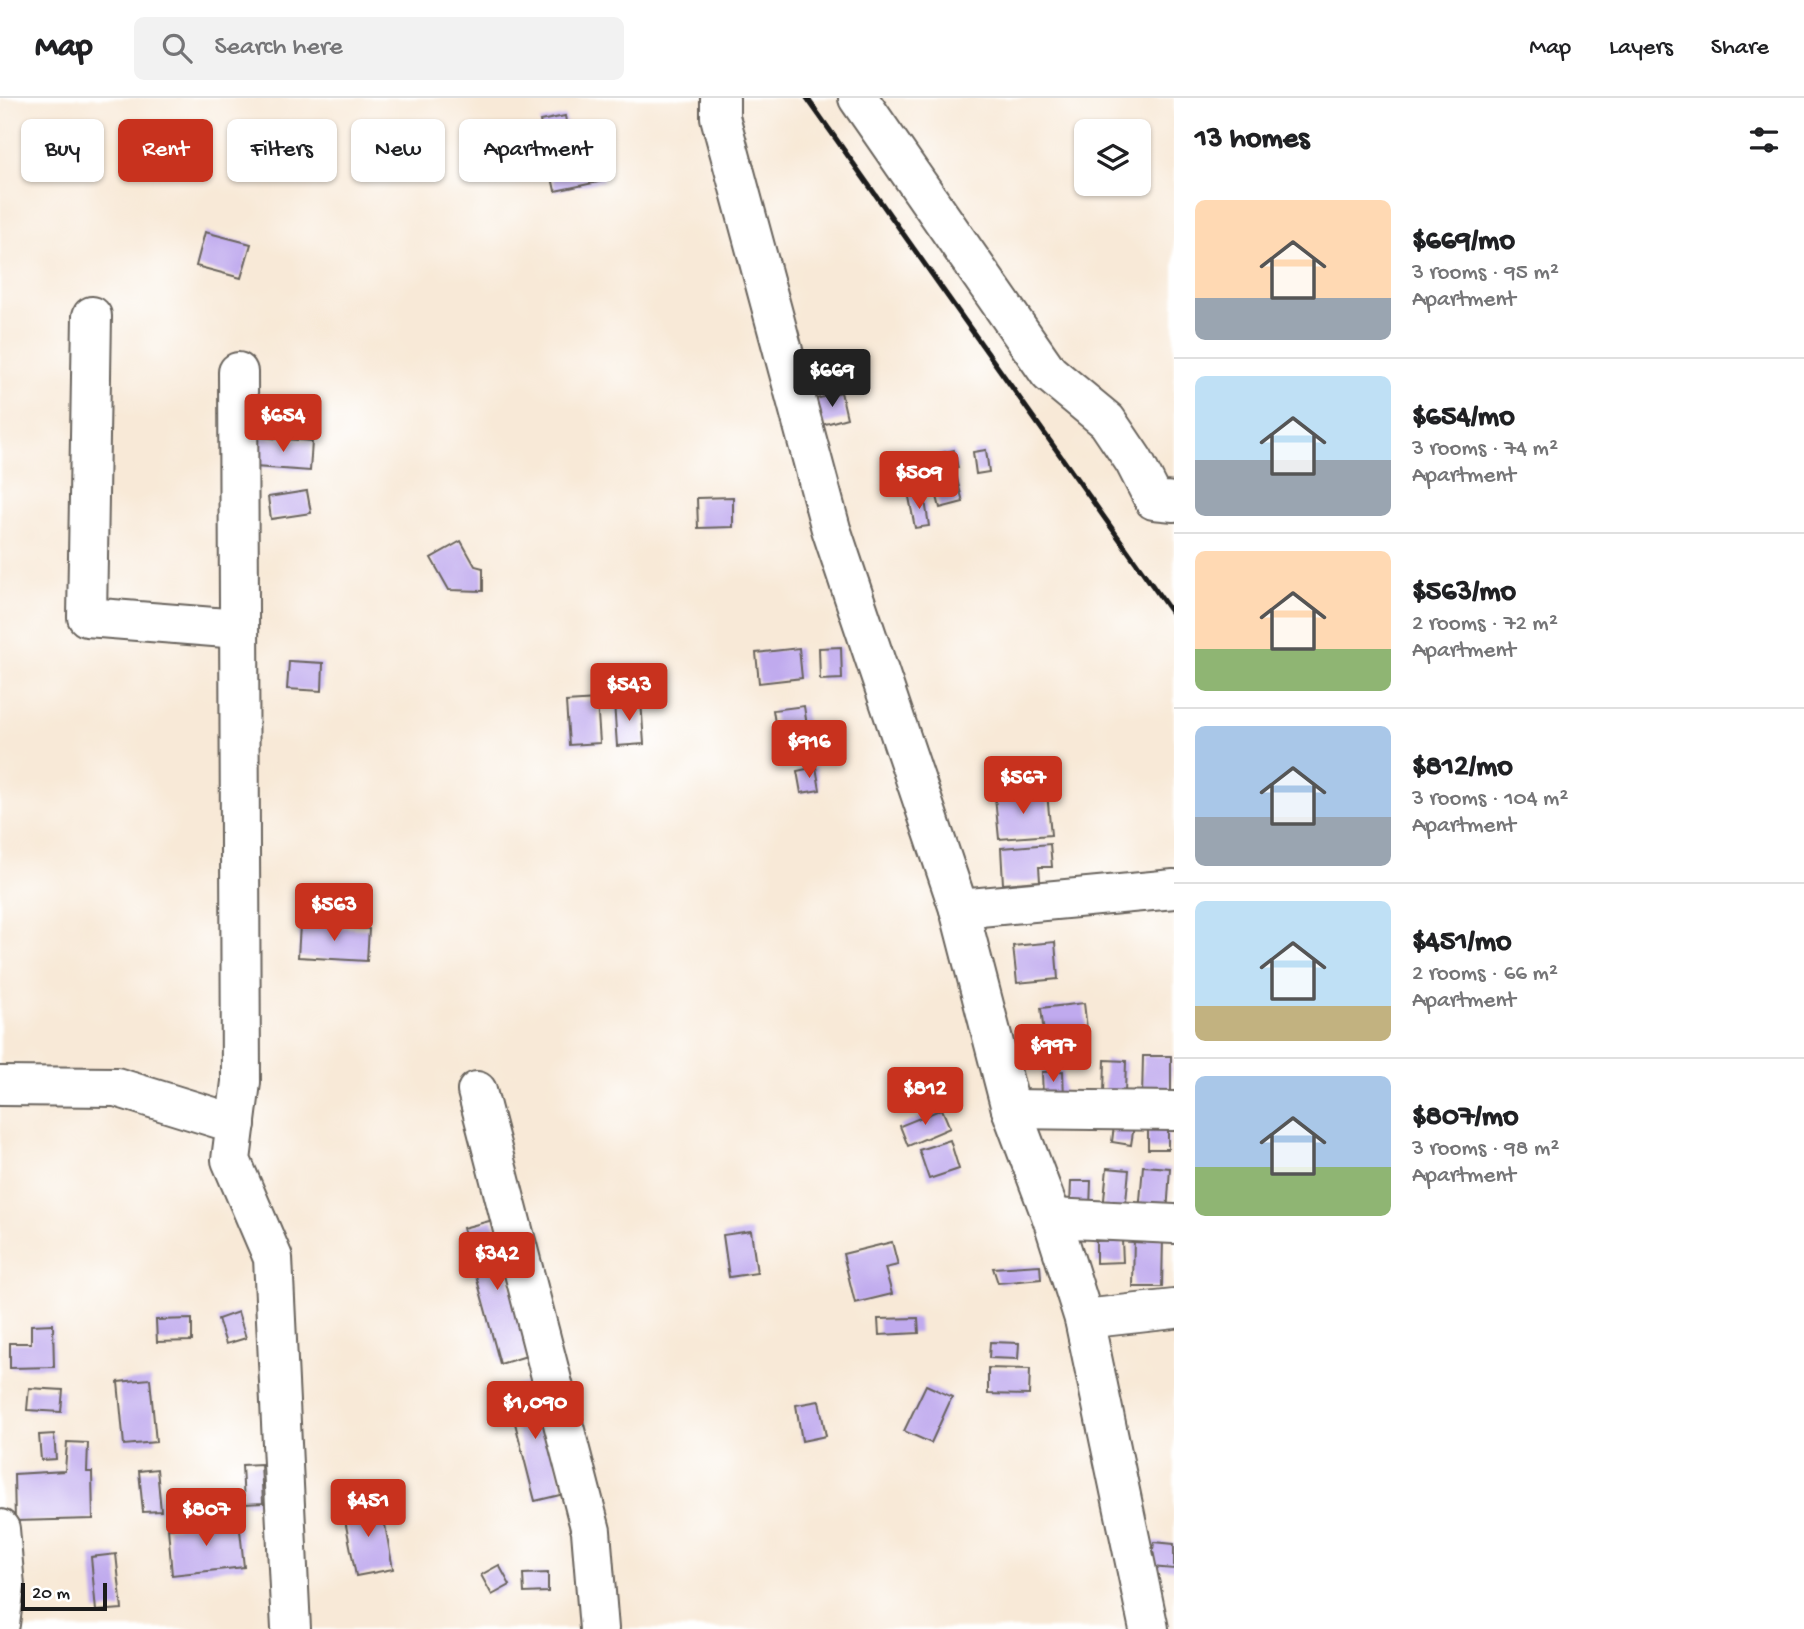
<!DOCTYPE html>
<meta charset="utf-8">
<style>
body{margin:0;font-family:"Gochi Hand",sans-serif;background:#f2f2f2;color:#202124;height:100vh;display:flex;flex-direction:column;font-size:26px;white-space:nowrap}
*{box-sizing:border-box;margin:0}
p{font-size:23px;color:#757577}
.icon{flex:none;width:38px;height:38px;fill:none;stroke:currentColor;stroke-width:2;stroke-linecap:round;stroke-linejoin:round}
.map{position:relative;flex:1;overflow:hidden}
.sheet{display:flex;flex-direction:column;background:#fff;width:630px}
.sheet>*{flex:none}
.banner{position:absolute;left:21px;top:21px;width:665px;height:63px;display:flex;gap:14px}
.controls{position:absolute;left:1074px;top:21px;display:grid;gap:14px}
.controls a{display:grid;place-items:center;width:77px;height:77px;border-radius:10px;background:#fff;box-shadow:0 2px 5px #0004;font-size:35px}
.scale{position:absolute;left:21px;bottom:18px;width:86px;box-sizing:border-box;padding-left:7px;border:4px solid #1c1c1c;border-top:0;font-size:19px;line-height:24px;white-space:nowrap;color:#1c1c1c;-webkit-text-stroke:5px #fff;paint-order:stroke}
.price{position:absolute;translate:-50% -60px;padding:0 16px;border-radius:7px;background:#c8321e;color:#fff;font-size:23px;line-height:46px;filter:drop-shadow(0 2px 4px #0008)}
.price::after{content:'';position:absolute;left:50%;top:42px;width:21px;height:16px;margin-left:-10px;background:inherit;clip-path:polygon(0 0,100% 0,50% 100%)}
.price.on{background:#222;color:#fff}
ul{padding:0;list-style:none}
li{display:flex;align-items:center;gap:21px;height:175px;padding:0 21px}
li+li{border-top:2px solid #e0e0e0}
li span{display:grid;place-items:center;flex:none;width:196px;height:140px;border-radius:10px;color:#555}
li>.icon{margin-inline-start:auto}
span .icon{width:84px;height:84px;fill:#fffc;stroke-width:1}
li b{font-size:30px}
h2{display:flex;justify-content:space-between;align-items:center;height:84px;padding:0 21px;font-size:30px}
.pill{padding:0 24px;border-radius:10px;background:#fff;box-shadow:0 2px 5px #0004;font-size:24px;line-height:63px}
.pill.on{background:#c8321e;color:#fff}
header{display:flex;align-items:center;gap:42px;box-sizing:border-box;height:98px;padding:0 35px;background:#fff;border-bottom:2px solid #e0e0e0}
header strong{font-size:33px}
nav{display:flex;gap:38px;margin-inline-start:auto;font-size:24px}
.search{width:490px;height:63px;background:#f2f2f2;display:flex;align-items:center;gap:18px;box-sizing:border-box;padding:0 24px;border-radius:10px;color:#757577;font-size:26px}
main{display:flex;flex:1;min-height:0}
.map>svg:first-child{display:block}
.building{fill:#c0aaee}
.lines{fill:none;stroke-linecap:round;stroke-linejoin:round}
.minor-casing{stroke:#69645d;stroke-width:42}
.minor{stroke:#fff;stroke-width:38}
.rail{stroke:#1c1c1c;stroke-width:5}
</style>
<header>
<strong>Map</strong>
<div class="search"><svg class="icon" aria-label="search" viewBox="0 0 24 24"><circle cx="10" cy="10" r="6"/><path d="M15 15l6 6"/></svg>Search here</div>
<nav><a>Map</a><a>Layers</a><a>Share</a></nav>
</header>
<main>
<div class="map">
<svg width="1174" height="1531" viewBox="0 0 1174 1531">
<rect width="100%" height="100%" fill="#fff"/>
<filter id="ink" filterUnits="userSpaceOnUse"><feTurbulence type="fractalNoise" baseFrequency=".0143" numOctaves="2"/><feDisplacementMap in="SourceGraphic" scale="14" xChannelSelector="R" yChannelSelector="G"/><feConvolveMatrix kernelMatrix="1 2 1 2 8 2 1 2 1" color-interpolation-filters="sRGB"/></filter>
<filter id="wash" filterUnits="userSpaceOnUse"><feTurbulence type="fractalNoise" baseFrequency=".00686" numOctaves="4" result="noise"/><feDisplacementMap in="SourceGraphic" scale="28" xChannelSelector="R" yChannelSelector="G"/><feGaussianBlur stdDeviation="1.57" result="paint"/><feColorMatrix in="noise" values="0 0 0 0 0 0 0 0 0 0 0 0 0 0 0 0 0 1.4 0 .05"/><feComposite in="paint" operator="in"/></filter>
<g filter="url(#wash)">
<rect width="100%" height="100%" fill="#f8e9d7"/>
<g id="blocks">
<!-- building -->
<g class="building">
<path d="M565,18L569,39L594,34L603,83L555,93L540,23Z"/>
<path d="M205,134L251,146L241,180L196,168Z"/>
<path d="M859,256L865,281L806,297L799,272Z"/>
<path d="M841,294L847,320L822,327L816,301Z"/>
<path d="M257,339L312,343L310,373L255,369Z"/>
<path d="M954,352L958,370L930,376L925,359Z"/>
<path d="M986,352L989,374L976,376L973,354Z"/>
<path d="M957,381L963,404L940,410L934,387Z"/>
<path d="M307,393L311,415L271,421L268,399Z"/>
<path d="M924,396L929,428L915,430L909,399Z"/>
<path d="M733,399V429L698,430L697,400Z"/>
<path d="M461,443L475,468L483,470V493L449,492L431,460Z"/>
<path d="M841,549L842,581L820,582L819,550Z"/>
<path d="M799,550L802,580L759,585L756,555Z"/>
<path d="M289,563L323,565L322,593L287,591Z"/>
<path d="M597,602L600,645L569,647L566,604Z"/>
<path d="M641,602L644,646L617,648L614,604Z"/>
<path d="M804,608L807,628L776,632L773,612Z"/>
<path d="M816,669L820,692L801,695L797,673Z"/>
<path d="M1047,695L1051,737L999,741L995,699Z"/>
<path d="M1050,746L1052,769H1039L1040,783L1003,786L1001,750Z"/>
<path d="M300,827L369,831L367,863L298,859Z"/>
<path d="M1055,844L1058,881L1017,885L1013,848Z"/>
<path d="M1084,905L1087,931L1044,936L1041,910Z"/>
<path d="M1143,958H1171V1001H1142Z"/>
<path d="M1105,962L1126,963L1125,995H1104Z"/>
<path d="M1063,973L1064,999L1043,1000L1042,974Z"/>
<path d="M942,1011L950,1030L908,1048L900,1028Z"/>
<rect x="1148" y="1018" width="20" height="33"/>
<path d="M1115,1019L1135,1021L1131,1047L1112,1044Z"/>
<path d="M950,1042L959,1071L929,1081L919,1052Z"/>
<path d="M1143,1068L1170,1070L1167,1116L1139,1114Z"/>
<path d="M1107,1070L1129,1072L1125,1114L1103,1112Z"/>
<path d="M1071,1083H1091L1090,1110H1070Z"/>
<path d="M493,1122L530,1257L500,1266L463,1130Z"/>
<path d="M751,1133L757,1175L729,1179L723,1137Z"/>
<path d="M1134,1139H1163L1162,1189H1133Z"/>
<path d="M1122,1142L1123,1164L1096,1165V1143Z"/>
<path d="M892,1144L898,1167L885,1170L892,1196L855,1205L843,1156Z"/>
<path d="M1040,1167L1041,1181L998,1185L993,1170Z"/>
<path d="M238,1214L246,1240L226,1246L218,1221Z"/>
<path d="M918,1220L919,1235L879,1237L878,1221Z"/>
<path d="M192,1221V1243L157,1244L156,1222Z"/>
<path d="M53,1226L54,1269L10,1270V1245H31V1227Z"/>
<path d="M990,1244L1019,1245L1018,1261L989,1260Z"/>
<path d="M988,1270L1030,1271L1029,1297L988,1296Z"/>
<path d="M150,1281L156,1344L124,1347L118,1284Z"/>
<path d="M536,1283L564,1396L535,1403L506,1290Z"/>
<path d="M926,1287L952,1299L931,1345L904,1333Z"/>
<path d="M29,1290L63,1292L61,1314L27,1312Z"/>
<path d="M819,1303L826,1338L802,1343L796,1307Z"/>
<path d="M54,1336L56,1361L41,1362L39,1337Z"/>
<path d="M67,1344L88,1345L87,1374H92L93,1421L15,1423L14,1376L65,1373Z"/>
<path d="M261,1366L263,1405L244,1406L242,1367Z"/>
<path d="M157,1371L161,1413L143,1414L139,1373Z"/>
<path d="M381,1405L393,1471L356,1478L343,1412Z"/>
<path d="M239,1423L244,1469L172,1477L168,1430Z"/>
<path d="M1154,1444L1174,1446V1471L1151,1469Z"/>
<path d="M116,1456L122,1511L96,1513L91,1459Z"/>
<path d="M499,1467L510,1487L492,1497L481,1477Z"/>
<path d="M548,1475V1494L524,1495L523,1476Z"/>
</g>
</g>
</g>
<g filter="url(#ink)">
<use href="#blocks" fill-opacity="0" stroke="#69645d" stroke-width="2"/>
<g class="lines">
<defs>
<g id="minor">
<path d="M720,0V19L831,431L959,811L1011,1011L1052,1120L1084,1221L1149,1531"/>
<path d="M858,0L1049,275L1107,323L1134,363L1154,402L1174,404"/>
<path d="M92,218L87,519L239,531"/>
<path d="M238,274L241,984L231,1062L273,1160L291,1531"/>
<path d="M959,811L1174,791"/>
<path d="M0,988L116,989L236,1026"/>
<path d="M477,993L591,1433L599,1531"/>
<path d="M1011,1011L1174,1013"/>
<path d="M1052,1120L1174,1126"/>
<path d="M1084,1221L1174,1211"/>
<path d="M0,1431L5,1488L0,1526"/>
</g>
</defs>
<!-- minor casing -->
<use href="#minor" class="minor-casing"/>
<!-- minor -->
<use href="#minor" class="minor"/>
<!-- rail -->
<path class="rail" d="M807,0L1174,518"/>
</g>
</g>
</svg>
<div class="controls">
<a><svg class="icon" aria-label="layers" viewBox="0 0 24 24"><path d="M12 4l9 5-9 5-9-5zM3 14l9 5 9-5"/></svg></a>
</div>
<div class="scale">20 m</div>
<b class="price on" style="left:832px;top:311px">$669</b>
<b class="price" style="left:283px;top:356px">$654</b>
<b class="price" style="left:919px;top:413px">$509</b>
<b class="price" style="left:629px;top:625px">$543</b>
<b class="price" style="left:809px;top:682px">$916</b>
<b class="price" style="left:1023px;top:718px">$567</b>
<b class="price" style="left:334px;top:845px">$563</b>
<b class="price" style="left:1053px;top:986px">$997</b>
<b class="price" style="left:925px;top:1029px">$812</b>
<b class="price" style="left:497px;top:1194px">$342</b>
<b class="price" style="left:535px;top:1343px">$1,090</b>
<b class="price" style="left:368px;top:1441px">$451</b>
<b class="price" style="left:206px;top:1450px">$807</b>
<div class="banner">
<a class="pill">Buy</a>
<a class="pill on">Rent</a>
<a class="pill">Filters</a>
<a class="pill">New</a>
<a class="pill">Apartment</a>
</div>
</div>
<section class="sheet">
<h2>13 homes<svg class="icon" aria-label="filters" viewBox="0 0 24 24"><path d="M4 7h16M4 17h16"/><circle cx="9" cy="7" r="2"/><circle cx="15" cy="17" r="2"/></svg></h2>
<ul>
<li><span style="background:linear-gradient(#ffd9b3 70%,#9aa5b1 0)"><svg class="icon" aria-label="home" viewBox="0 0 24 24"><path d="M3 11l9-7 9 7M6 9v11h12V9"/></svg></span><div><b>$669/mo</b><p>3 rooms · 95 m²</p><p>Apartment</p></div></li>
<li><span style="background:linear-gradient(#bfe0f5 60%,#9aa5b1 0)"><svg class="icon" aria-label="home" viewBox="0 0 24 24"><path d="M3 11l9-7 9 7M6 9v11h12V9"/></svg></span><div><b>$654/mo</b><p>3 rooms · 74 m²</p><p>Apartment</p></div></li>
<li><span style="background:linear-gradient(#ffd9b3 70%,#8fb573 0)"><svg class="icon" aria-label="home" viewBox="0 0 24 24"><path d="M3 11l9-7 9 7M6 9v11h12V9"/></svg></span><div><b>$563/mo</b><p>2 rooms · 72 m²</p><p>Apartment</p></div></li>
<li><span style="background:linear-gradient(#a9c7e8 65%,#9aa5b1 0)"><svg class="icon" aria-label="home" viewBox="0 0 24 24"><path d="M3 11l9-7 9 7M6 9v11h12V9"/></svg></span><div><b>$812/mo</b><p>3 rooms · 104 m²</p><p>Apartment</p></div></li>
<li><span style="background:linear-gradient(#bfe0f5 75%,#c2b280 0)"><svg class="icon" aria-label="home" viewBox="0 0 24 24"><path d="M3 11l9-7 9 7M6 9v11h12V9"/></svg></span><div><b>$451/mo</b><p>2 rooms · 66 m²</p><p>Apartment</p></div></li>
<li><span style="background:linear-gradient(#a9c7e8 65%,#8fb573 0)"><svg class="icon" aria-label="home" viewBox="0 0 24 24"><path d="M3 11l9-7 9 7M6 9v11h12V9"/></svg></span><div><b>$807/mo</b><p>3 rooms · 98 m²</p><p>Apartment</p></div></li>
</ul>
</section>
</main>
